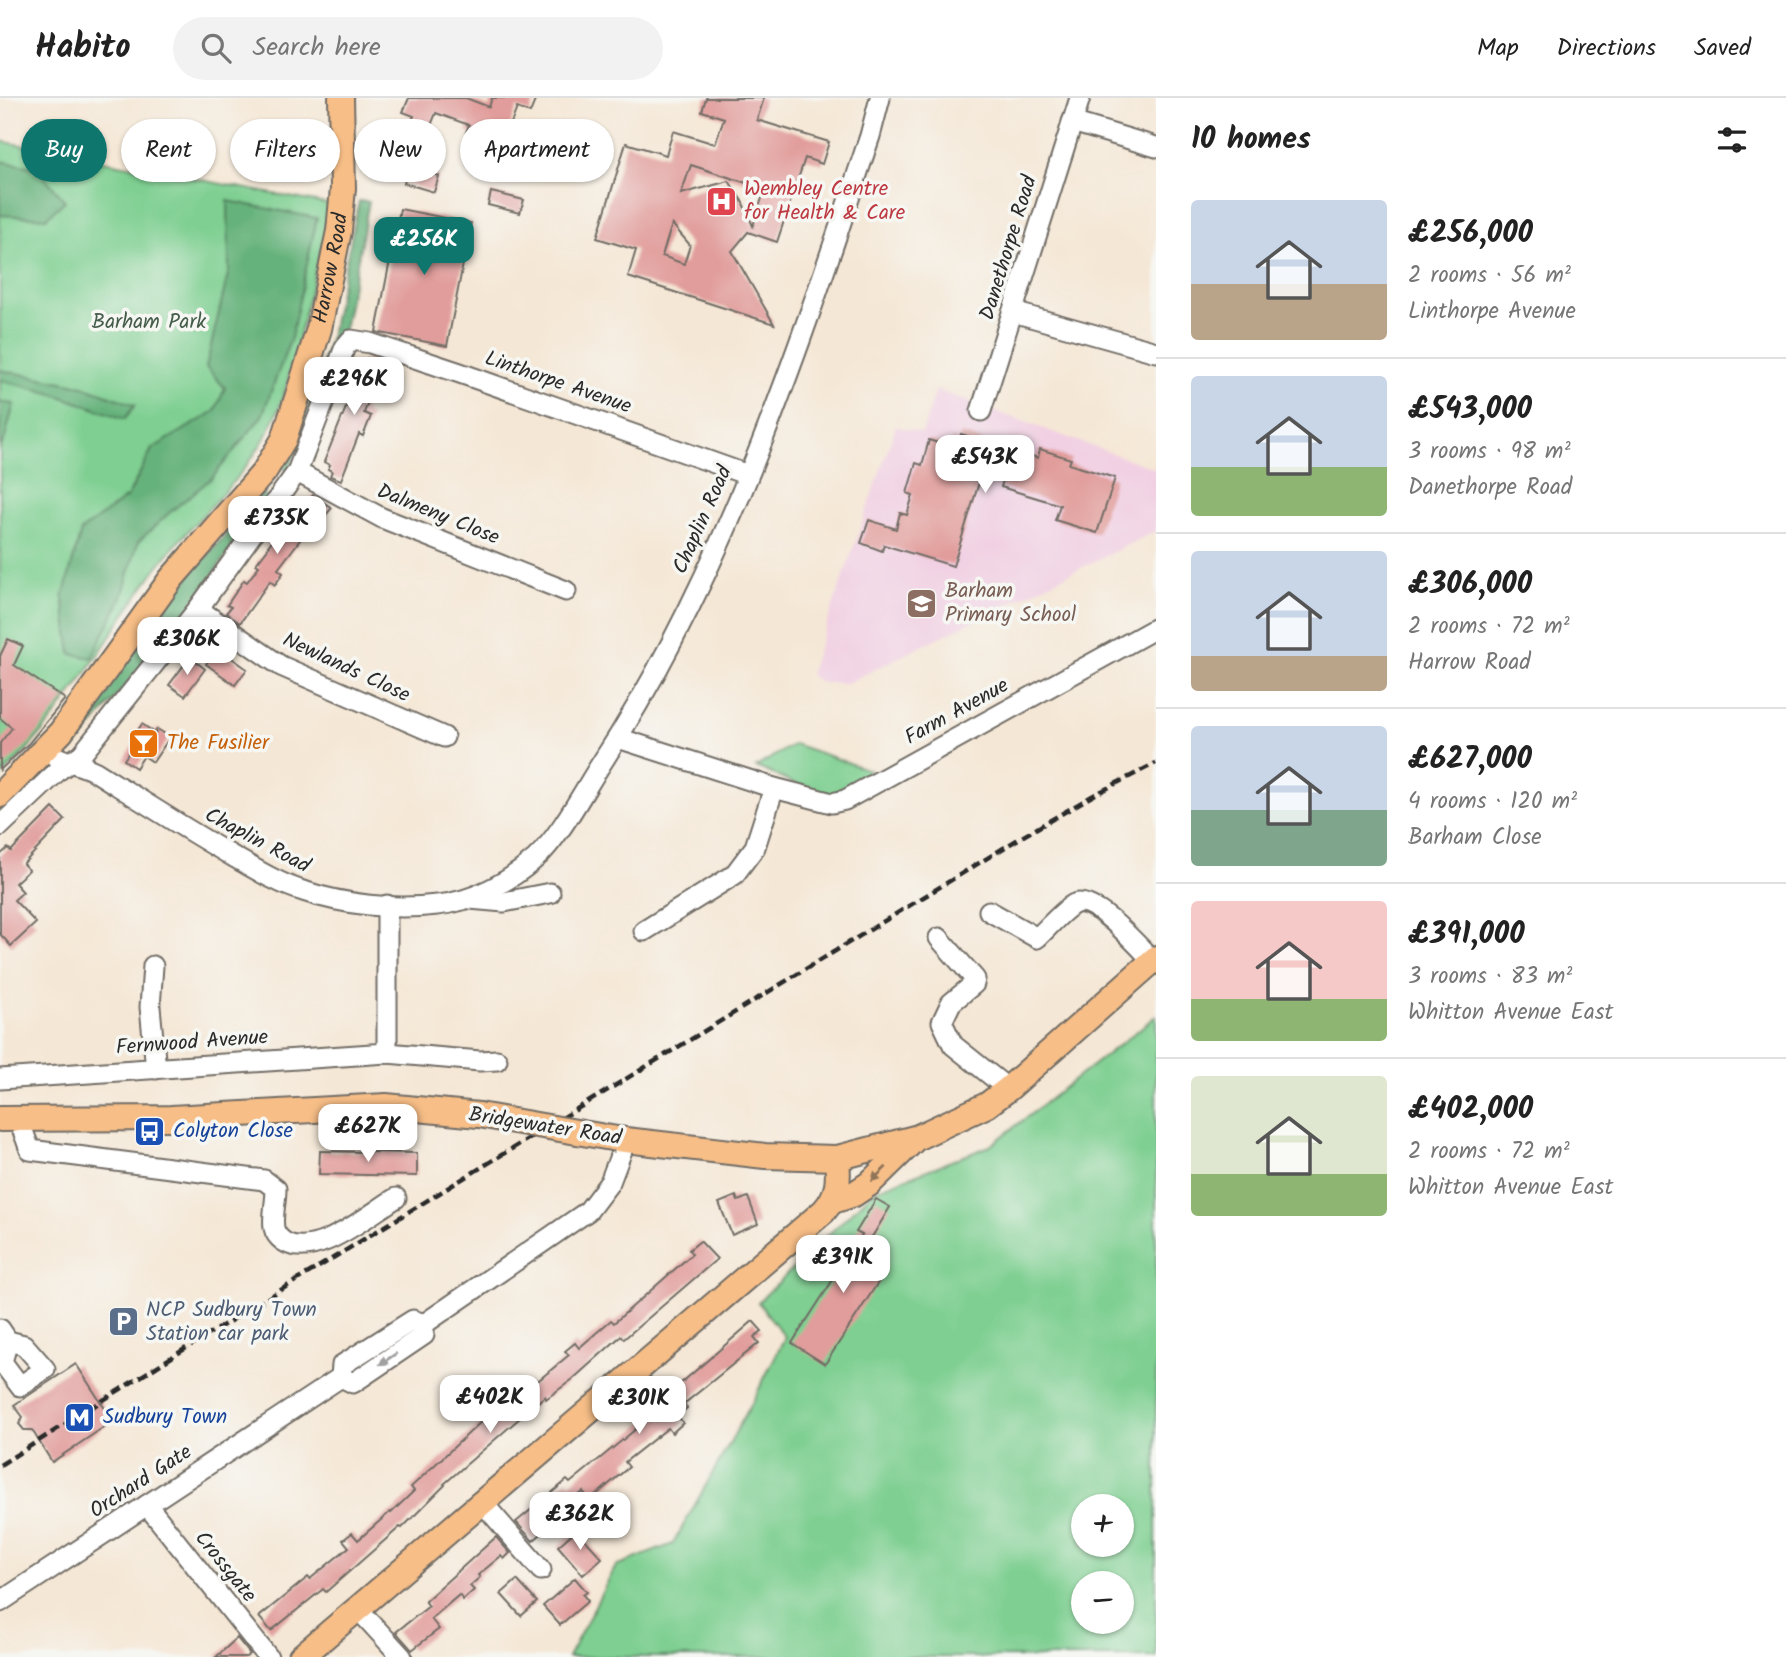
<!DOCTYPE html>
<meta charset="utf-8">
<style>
body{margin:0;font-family:Kalam,sans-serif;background:#f2f2f2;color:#222;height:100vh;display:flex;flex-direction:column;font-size:26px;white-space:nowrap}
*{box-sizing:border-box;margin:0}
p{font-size:23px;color:#767676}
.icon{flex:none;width:38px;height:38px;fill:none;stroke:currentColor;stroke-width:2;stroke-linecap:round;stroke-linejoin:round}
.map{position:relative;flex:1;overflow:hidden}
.sheet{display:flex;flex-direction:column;background:#fff;width:630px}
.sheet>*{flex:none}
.guide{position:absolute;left:21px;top:21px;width:665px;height:63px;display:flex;gap:14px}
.fabs{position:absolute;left:1071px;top:1396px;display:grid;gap:14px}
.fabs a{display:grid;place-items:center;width:63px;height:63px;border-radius:50%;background:#fff;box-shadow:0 2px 5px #0004;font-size:35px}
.price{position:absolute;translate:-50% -60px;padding:0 16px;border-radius:14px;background:#fff;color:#222;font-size:23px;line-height:46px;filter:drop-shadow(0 2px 4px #0008)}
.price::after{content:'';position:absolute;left:50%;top:42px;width:21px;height:16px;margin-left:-10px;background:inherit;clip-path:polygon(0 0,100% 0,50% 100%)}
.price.selected{background:#0f766e;color:#fff}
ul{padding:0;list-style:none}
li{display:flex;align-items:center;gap:21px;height:175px;padding:0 35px}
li+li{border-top:2px solid #e0e0e0}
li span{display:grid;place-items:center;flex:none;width:196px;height:140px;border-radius:7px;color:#555}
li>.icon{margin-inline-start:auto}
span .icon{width:84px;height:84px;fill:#fffc;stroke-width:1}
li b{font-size:30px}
h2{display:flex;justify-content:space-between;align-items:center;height:84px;padding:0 35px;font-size:30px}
.chip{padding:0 24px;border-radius:32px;background:#fff;box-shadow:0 2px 5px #0004;font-size:24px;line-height:63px}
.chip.selected{background:#0f766e;color:#fff}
header{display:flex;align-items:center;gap:42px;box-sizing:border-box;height:98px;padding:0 35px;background:#fff;border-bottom:2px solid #e0e0e0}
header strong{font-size:33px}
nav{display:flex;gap:38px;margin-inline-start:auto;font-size:24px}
.search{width:490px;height:63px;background:#f2f2f2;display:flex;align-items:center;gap:18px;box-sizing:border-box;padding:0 24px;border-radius:38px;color:#767676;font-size:26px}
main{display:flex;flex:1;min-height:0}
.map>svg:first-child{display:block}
.built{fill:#f1d0e3}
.green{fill:#7ecf91;stroke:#547d5e;stroke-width:2;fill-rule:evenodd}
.forest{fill:#66b27b;stroke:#486e53;stroke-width:2}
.building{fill:#e19d9b;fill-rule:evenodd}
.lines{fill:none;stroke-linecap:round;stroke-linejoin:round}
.minor-casing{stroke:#726d66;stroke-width:23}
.major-casing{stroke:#726d66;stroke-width:28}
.minor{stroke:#fff;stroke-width:19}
.major{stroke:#f7be87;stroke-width:24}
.rail{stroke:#2b2b2b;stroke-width:4.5;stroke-dasharray:10 5;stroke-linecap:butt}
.major-bridge-casing{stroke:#726d66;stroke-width:28;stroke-linecap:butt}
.major-bridge{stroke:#f7be87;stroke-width:24}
.oneway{fill:#917459}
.oneway2{fill:#a0a0a0}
.labels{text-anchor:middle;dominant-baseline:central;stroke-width:7;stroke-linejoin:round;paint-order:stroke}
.health-label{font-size:21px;fill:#be3a42;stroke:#f6f6f2;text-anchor:start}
.street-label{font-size:21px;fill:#2b2b2b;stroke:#f6f6f2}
.park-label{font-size:21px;fill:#445c4a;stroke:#f6f6f2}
.education-label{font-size:21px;fill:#785e54;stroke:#f6f6f2;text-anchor:start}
.food-label{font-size:21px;fill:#c56008;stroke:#f6f6f2;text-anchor:start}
.transit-label{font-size:21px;fill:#164399;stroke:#f6f6f2;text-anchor:start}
.service-label{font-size:21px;fill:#4e5e75;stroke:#f6f6f2;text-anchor:start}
</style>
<header>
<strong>Habito</strong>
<div class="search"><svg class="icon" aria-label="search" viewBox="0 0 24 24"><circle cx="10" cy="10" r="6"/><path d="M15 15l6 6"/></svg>Search here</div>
<nav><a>Map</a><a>Directions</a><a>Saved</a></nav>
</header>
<main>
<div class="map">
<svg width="1156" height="1559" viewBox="0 0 1156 1559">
<rect width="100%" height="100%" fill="#f6f6f2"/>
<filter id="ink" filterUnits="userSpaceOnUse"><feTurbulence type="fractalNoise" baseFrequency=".0143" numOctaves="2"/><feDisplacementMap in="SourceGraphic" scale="14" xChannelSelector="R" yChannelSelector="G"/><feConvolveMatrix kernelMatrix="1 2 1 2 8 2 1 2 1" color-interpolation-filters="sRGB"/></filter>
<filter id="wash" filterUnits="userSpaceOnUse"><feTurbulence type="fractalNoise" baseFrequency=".00686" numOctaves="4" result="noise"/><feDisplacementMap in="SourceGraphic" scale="28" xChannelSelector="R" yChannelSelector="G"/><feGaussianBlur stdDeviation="1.57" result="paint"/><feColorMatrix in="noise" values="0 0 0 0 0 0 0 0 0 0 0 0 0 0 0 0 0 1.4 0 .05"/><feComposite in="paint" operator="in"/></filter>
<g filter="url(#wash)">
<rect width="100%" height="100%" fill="#f5e7d5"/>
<!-- built -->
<path class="built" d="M936,292L1156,371V433L847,585H823L809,577L896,328L922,335Z"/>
<!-- green -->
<g class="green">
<path d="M0,43L331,107C320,153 309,200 297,246C291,270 286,295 276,317C251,379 194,419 156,471C105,541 64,620 0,679Z"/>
<path d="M794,646L869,672L865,679L834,697L798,687L756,669Z"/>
<path d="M1156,918V1559H568L616,1468L673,1446L752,1305L785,1239L758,1204L875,1092L990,1048ZM1083,1409H1122V1447H1083ZM1083,1486H1122V1524H1083Z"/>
</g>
<!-- forest -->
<g class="forest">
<path d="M0,63L37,70L65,103L46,120L0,117Z"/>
<path d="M228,103L317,120L291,240L262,318L212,380L169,415L138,444L122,499L92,560L71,556L63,499L81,433L128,398L152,351L215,313L225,290L206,269L229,172Z"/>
<path d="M359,103L369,104L345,227L318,304L288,374L282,369L301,328L330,240Z"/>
<path d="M0,272L83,288L135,307L125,321L54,296L0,282Z"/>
<path d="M0,304L14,306L5,340L0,351Z"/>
<path d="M262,395L268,399L187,513L70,655L62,652L191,476Z"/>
</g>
<g id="blocks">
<!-- building -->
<g class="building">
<path d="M409,0H466L489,9L492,0H536L530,15L517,10L499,56L474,46L477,38L466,34L469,27L436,15L426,40L433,43L432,46L445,52L434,76L439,78L434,94L404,85L411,59L398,53L414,18L403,14Z"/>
<path d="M706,0H764L757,22L829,44L822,66L805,60L777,144L748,134L732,153L774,226L628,179L636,152L597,140L626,45L666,57L673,33L715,46L724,20L702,13ZM691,67L765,91L753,128L742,103L729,83L681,96ZM672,126L690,147L684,166L662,158Z"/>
<path d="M491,94L524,102L520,115L488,107Z"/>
<path d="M400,111L471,125L447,248L376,234Z"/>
<path d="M367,260L389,269L381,290L374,288L364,315L371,318L363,338L359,336L341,382L330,378L332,373L328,371L330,367L324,364L349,302L345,301L348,291L351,292L358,273L361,274Z"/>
<path d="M961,336L1038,360L1040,351L1071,361L1069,366L1115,380L1097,435L1055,422L1060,407L1001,389L1007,369L986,362L953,468L884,447L882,453L861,445L869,422L896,431L900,415L907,417L913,397L907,395L916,365L922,367L929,342L950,349L952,341L959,344Z"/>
<path d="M313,397L332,410L309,436L306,434L278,471L283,475L275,487L270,483L240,525L226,515L231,509L227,507L244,482L247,484L259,468L256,466L269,449L268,448L284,428L302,405L305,407Z"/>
<path d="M8,541L23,548L14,567L65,601L29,645L0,672V645L12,630L0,620V558Z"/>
<path d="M218,550L247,571L235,587L206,566Z"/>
<path d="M190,559L205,571L185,598L169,587Z"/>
<path d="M142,626L155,635L157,631L170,639L153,664L144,658L136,670L124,662L138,640L134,638Z"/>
<path d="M53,710L65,722L23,766L29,772L15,785L23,794L14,802L36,825L11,848L0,836V757L8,750L11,753Z"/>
<path d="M320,1053L417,1055V1078L319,1076Z"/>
<path d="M736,1098L738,1103L748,1099L758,1126L732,1137L719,1105Z"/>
<path d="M876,1101L890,1109L866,1149L874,1154L862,1173L879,1183L825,1266L792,1245L862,1137L856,1134Z"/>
<path d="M700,1143L717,1161L624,1241L621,1238L573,1281L546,1301L545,1298L444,1386L445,1387L402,1430L400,1429L326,1494L323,1491L271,1533L259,1519L308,1479L310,1481L349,1449L343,1442L352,1435L358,1442L390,1414L391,1415L414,1393L411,1389L514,1293L523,1285L528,1291L569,1257L565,1253L575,1245L579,1250L611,1222L614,1225L692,1156L689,1152Z"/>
<path d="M753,1223L762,1233L754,1239L759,1245L684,1306L687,1310L678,1318L683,1325L672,1335L668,1330L625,1364L629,1369L590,1402L583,1394L537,1432L541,1436L533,1443L516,1424L567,1382L570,1385L658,1313L682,1291L679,1287Z"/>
<path d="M76,1266L113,1323L52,1364L32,1332H24L19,1326L23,1319L14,1307Z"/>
<path d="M576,1432L602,1460L583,1477L558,1448Z"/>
<path d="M496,1439L510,1455L504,1461L501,1458L478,1477L480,1479L470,1488L474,1492L463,1502L459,1497L431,1521L439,1531L412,1552L396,1534L429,1508L425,1503Z"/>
<path d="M575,1480L587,1494L583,1497L588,1503L560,1527L543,1508Z"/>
<path d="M517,1482L537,1504L521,1518L501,1496Z"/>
<path d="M237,1540L250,1556L246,1559H216Z"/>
</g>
</g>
</g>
<g filter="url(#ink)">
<use href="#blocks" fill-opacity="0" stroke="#726d66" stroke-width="2"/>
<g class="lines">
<defs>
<g id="minor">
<path d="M1072,24L1156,49"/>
<path d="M1013,214L1156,254"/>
<path d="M981,313L1080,0"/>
<path d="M297,374L382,420L566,493"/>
<path d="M198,511L281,568L444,639"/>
<path d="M618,640L774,690L832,705L845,702L1156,530"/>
<path d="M45,652C61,664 79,665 96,674C142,703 187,732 234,759C255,771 279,786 303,793C345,807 393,812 437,807C472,804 509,784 535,761C559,740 583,694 601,666C726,474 798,253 870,38L880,0"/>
<path d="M0,728L59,672L82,656L198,511L297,374L345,249L351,242L370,245L460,275L748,377"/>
<path d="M470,801L504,804L550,795"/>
<path d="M989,813L1037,840C1047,831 1063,812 1074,806C1093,796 1140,850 1153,863"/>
<path d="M644,833L734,777L755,749L774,690"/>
<path d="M939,840L975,881L974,886L951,905L942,924L953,947L1008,991"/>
<path d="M153,868L150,909L156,971"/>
<path d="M387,955V807"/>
<path d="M0,981L387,955L480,963L497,962"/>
<path d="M19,1022L30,1052L264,1082L276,1091C276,1104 272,1118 274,1130C275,1135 279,1140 283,1143C314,1164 369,1116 396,1100"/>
<path d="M424,1226L588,1113L610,1084L626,1042"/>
<path d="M0,1231L8,1243L24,1247L45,1271L20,1288L2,1264L8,1243"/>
<path d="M341,1279L353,1285L424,1237V1226"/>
<path d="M341,1279L342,1267L413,1222L424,1226"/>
<path d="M482,1404L541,1472"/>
<path d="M147,1407L268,1559"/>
<path d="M0,1504L341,1279"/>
<path d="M358,1511L402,1559"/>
</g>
<g id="major">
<path id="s1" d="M0,697L61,634L171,481L264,374L284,341L319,231L339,133L343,90L341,0"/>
<path d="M0,1021L171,1020L386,1008L479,1017"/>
<path d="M617,1041L765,1058L837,1060L918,1039L987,1007L1008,991L1156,860"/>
<path d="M833,1103L854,1096L869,1086L915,1041"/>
<path d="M301,1559L824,1113C839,1096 839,1082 837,1060"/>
</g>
</defs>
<!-- minor casing -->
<use href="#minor" class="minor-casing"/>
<!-- major casing -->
<use href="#major" class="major-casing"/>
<!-- minor -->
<use href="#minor" class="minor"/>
<!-- major -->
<use href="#major" class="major"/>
<!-- rail -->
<path class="rail" d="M0,1367L199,1242L1020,740L1092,698L1156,665"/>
<defs>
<path id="major-bridge" d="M479,1017L617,1041"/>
</defs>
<!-- major-bridge casing -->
<use href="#major-bridge" class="major-bridge-casing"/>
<!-- major-bridge -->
<use href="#major-bridge" class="major-bridge"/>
</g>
<!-- one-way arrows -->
<defs><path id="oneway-solid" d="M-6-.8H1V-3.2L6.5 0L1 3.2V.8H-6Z" transform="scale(1.75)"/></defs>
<use class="oneway" href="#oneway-solid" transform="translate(879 1076) rotate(136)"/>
<use class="oneway2" href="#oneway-solid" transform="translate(388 1261) rotate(146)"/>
</g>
<!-- icons -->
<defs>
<symbol id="hospital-square" viewBox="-11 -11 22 22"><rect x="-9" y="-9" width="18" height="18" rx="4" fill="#e0444e" stroke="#f6f6f2"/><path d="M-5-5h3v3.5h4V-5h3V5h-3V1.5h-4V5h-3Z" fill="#fff"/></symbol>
<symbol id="school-square" viewBox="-11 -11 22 22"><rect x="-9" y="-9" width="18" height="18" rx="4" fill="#8d6e63" stroke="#f6f6f2"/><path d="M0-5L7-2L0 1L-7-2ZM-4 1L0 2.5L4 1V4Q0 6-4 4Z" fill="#fff"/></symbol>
<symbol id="bar-square" viewBox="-11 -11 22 22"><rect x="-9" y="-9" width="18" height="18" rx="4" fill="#e8710a" stroke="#f6f6f2"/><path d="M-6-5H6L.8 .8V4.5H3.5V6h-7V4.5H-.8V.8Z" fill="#fff"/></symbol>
<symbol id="bus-square" viewBox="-11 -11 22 22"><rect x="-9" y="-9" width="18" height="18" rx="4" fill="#1a4fb4" stroke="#f6f6f2"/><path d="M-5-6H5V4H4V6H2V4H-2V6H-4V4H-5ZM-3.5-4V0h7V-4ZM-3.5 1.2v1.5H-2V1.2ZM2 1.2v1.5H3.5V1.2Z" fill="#fff"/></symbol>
<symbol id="parking-square" viewBox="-11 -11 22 22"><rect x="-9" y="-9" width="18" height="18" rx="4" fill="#5c6f8a" stroke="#f6f6f2"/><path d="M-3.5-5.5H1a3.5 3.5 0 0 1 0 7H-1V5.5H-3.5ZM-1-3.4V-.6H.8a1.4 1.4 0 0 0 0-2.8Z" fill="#fff"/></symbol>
<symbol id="metro-square" viewBox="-11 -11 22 22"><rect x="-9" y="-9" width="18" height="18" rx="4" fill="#1a4fb4" stroke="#f6f6f2"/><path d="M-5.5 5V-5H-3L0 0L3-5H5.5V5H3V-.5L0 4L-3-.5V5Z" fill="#fff"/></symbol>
</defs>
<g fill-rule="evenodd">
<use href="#hospital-square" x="704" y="86" width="35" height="35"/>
<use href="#school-square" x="904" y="488" width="35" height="35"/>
<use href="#bar-square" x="126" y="628" width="35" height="35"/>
<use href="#bus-square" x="132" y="1016" width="35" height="35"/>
<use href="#parking-square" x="106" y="1206" width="35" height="35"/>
<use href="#metro-square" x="62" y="1302" width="35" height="35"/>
</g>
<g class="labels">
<!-- health labels -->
<g class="health-label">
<text x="744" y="91">Wembley Centre<tspan x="744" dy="24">for Health &amp; Care</tspan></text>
</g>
<!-- street labels -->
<g class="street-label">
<text transform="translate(1009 150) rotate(-73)">Danethorpe Road</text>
<text stroke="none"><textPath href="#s1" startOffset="634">Harrow Road</textPath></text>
<text transform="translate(558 285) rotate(19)">Linthorpe Avenue</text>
<text transform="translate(438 417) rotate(22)">Dalmeny Close</text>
<text transform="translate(703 422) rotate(-66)">Chaplin Road</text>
<text transform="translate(346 570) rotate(25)">Newlands Close</text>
<text transform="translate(957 614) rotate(-29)">Farm Avenue</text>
<text transform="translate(257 743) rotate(28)">Chaplin Road</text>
<text transform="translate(192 945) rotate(-4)">Fernwood Avenue</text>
<text transform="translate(545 1029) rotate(9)">Bridgewater Road</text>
<text transform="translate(141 1384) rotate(-33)">Orchard Gate</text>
<text transform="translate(225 1469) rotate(51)">Crossgate</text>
</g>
<!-- park labels -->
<g class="park-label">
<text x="149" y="224">Barham Park</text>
</g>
<!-- education labels -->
<g class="education-label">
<text x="945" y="493">Barham<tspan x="945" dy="24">Primary School</tspan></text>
</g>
<!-- food labels -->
<g class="food-label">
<text x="167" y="645">The Fusilier</text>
</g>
<!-- transit labels -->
<g class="transit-label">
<text x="173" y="1033">Colyton Close</text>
<text x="103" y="1319">Sudbury Town</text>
</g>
<!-- service labels -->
<g class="service-label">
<text x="146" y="1212">NCP Sudbury Town<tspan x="146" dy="24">Station car park</tspan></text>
</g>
</g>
</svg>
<div class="fabs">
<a>+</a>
<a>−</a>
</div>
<b class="price selected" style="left:424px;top:179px">£256K</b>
<b class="price" style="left:354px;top:319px">£296K</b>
<b class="price" style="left:985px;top:397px">£543K</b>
<b class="price" style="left:277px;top:458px">£735K</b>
<b class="price" style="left:187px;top:579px">£306K</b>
<b class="price" style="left:368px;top:1066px">£627K</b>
<b class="price" style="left:843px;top:1197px">£391K</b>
<b class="price" style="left:490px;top:1337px">£402K</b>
<b class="price" style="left:639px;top:1338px">£301K</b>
<b class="price" style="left:580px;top:1454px">£362K</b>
<div class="guide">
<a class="chip selected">Buy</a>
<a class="chip">Rent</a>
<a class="chip">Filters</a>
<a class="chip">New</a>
<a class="chip">Apartment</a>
</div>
</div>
<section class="sheet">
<h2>10 homes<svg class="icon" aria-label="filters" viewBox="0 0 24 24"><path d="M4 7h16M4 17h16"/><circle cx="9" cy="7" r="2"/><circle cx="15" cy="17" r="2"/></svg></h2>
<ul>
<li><span style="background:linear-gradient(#c9d6e8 60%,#b9a48a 0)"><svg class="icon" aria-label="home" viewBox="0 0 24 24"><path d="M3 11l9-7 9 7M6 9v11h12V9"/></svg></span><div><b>£256,000</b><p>2 rooms · 56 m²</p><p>Linthorpe Avenue</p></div></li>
<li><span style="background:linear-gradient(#c9d6e8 65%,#8fb573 0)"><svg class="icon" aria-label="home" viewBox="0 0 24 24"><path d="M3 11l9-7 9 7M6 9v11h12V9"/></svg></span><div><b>£543,000</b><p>3 rooms · 98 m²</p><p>Danethorpe Road</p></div></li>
<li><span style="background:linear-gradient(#c9d6e8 75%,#b9a48a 0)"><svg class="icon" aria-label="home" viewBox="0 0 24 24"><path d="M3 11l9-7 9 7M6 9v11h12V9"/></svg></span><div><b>£306,000</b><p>2 rooms · 72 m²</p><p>Harrow Road</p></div></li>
<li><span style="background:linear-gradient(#c9d6e8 60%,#7fa58c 0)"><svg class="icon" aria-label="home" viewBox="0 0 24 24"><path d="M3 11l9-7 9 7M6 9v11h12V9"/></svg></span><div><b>£627,000</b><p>4 rooms · 120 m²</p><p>Barham Close</p></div></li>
<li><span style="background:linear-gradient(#f6c9c9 70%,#8fb573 0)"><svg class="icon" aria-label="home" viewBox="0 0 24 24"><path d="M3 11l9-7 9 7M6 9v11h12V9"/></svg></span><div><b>£391,000</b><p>3 rooms · 83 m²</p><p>Whitton Avenue East</p></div></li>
<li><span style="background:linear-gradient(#dfe7d0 70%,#8fb573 0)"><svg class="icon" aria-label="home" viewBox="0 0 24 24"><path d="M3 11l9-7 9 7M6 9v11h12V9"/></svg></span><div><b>£402,000</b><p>2 rooms · 72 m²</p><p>Whitton Avenue East</p></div></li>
</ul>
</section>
</main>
